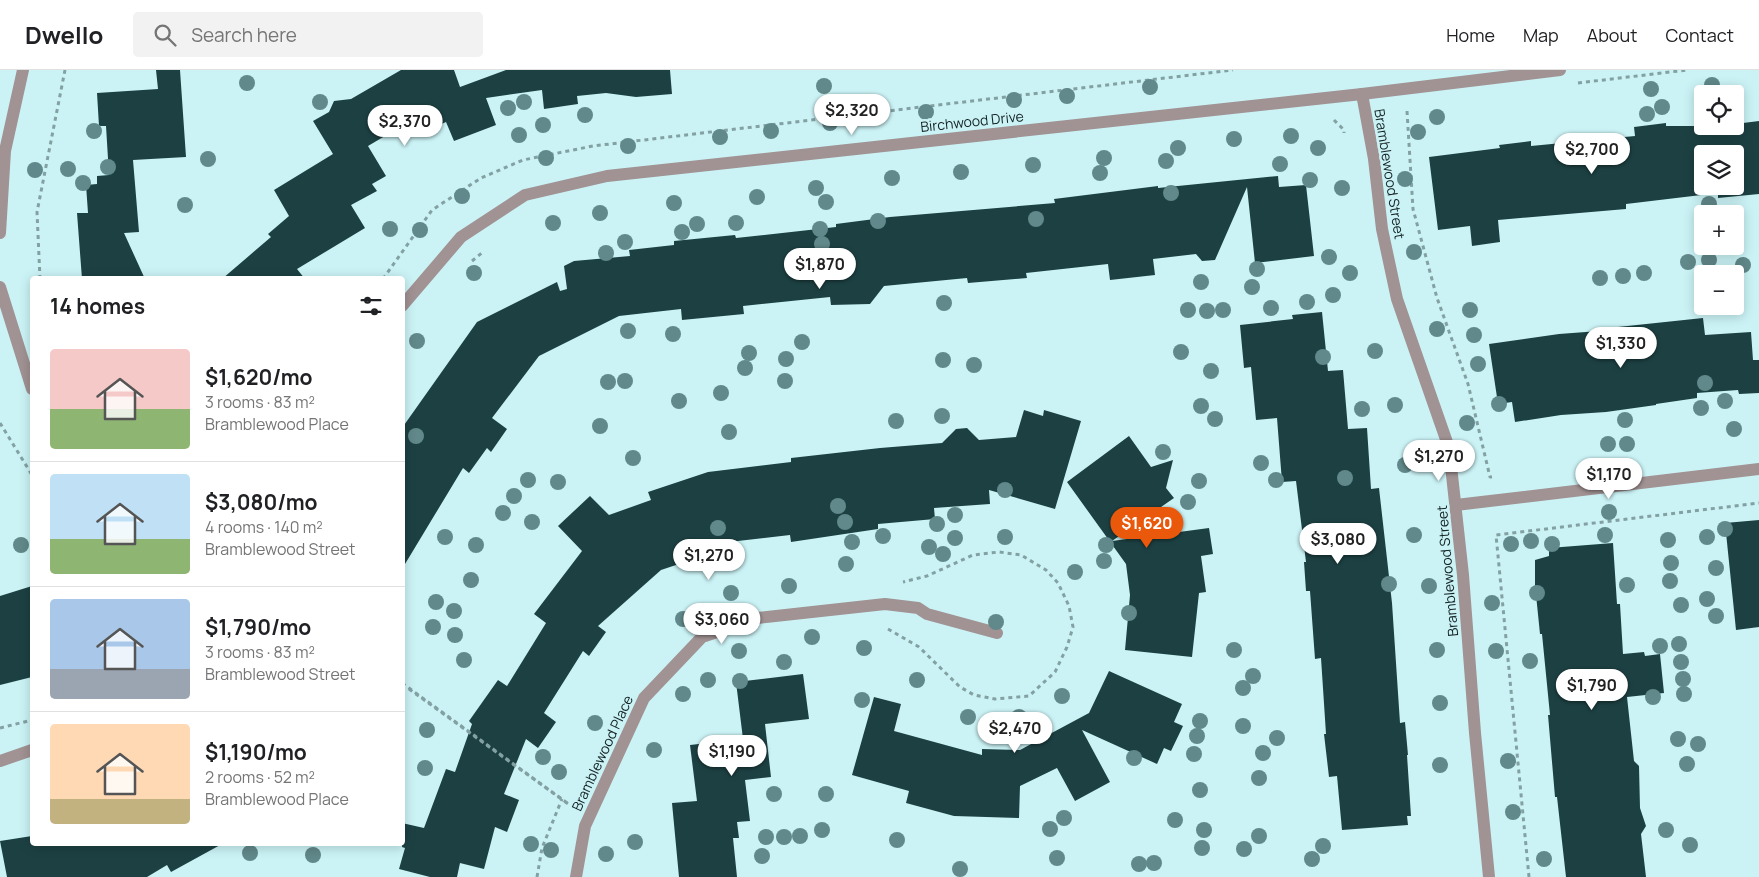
<!DOCTYPE html>
<meta charset="utf-8">
<style>
body{margin:0;font-family:Manrope,sans-serif;background:#f2f2f2;color:#202124;height:100vh;display:flex;flex-direction:column;font-size:19px;white-space:nowrap}
*{box-sizing:border-box;margin:0}
p{font-size:16px;color:#757577}
.icon{flex:none;width:28px;height:28px;fill:none;stroke:currentColor;stroke-width:2;stroke-linecap:round;stroke-linejoin:round}
.map{position:relative;flex:1;overflow:hidden}
.details{position:absolute;left:30px;top:206px;width:375px;height:570px;display:flex;flex-direction:column;background:#fff;border-radius:5px;box-shadow:0 2px 12px #0003}
.details>*{flex:none}
.tools{position:absolute;left:1694px;top:15px;display:grid;gap:10px}
.tools a{display:grid;place-items:center;width:50px;height:50px;border-radius:5px;background:#fff;box-shadow:0 2px 12px #0003;font-size:25px}
.price{position:absolute;translate:-50% -42px;padding:0 11px;border-radius:18px;background:#fff;color:#222;font-size:16px;line-height:32px;filter:drop-shadow(0 1px 2px #0008)}
.price::after{content:'';position:absolute;left:50%;top:30px;width:15px;height:11px;margin-left:-8px;background:inherit;clip-path:polygon(0 0,100% 0,50% 100%)}
.price.current{background:#ea580c;color:#fff}
ul{padding:0;list-style:none}
li{display:flex;align-items:center;gap:15px;height:125px;padding:0 20px}
li+li{border-top:1px solid #e0e0e0}
li span{display:grid;place-items:center;flex:none;width:140px;height:100px;border-radius:5px;color:#555}
li>.icon{margin-inline-start:auto}
span .icon{width:60px;height:60px;fill:#fffc;stroke-width:1}
li b{font-size:21px}
h2{display:flex;justify-content:space-between;align-items:center;height:60px;padding:0 20px;font-size:21px}
header{display:flex;align-items:center;gap:30px;box-sizing:border-box;height:70px;padding:0 25px;background:#fff;border-bottom:1px solid #e0e0e0}
header strong{font-size:24px}
nav{display:flex;gap:28px;margin-inline-start:auto;font-size:18px}
.search{width:350px;height:45px;background:#f2f2f2;display:flex;align-items:center;gap:12px;box-sizing:border-box;padding:0 18px;border-radius:5px;color:#757577;font-size:19px}
.map>svg:first-child{display:block}
.building{fill:#1d4143;fill-rule:evenodd}
.lines{fill:none;stroke-linecap:round;stroke-linejoin:round}
.path{stroke:#83a1a3;stroke-width:3;stroke-dasharray:4 4;stroke-linecap:butt}
.minor{stroke:#a19293;stroke-width:12}
.tree{fill:#61888a}
.labels{text-anchor:middle;dominant-baseline:central;stroke-width:5;stroke-linejoin:round;paint-order:stroke}
.street-label{font-size:14px;fill:#132223;stroke:#cbf3f6}
</style>
<header>
<strong>Dwello</strong>
<div class="search"><svg class="icon" aria-label="search" viewBox="0 0 24 24"><circle cx="10" cy="10" r="6"/><path d="M15 15l6 6"/></svg>Search here</div>
<nav><a>Home</a><a>Map</a><a>About</a><a>Contact</a></nav>
</header>
<div class="map">
<svg width="1759" height="807" viewBox="0 0 1759 807">
<rect width="100%" height="100%" fill="#cbf3f6"/>
<!-- building -->
<g class="building">
<path d="M156,0H180L186,87L133,90L139,162L124,163L145,209H82L77,143H88L86,115L97,114V106L109,105L106,56H99L97,23L158,19Z"/>
<path d="M401,0H454L460,17L506,0H670L672,24L636,27L606,23L577,26L578,34L544,39L542,20L486,28L496,55L454,71L446,52L423,62L417,47L368,76L386,106L372,114L377,121L351,135L365,158L297,199L305,209H222L271,167L268,164L289,146L274,120L333,84L313,51L329,42L334,31L351,29Z"/>
<path d="M1759,51V124L1718,128V123L1626,134V139L1498,150L1500,172L1472,176L1470,156L1438,160L1429,87L1500,78L1499,75L1531,71V76L1635,66L1634,57L1666,53V56H1735V54ZM1702,84H1735V116H1702Z"/>
<path d="M1278,106L1279,117L1306,115L1314,186L1255,193L1247,117L1215,190L1202,191L1196,184L1153,189L1155,205L1110,210L1108,194L1026,203L1027,208L968,213L967,208L884,216L870,234L831,235L830,227L743,236L744,244L682,250L681,239L619,246L539,286L492,348L507,359L491,382L487,378L469,403L463,398L402,499V358L477,252L557,212L560,221L567,219L564,196L574,191L630,186L629,180L674,175V171L735,165L736,168L836,157V154L890,147L1055,133L1054,129L1158,116V118Z"/>
<path d="M1322,242L1328,301L1343,300L1348,359L1367,358L1371,419L1379,418L1392,533L1400,653L1405,652L1408,685H1407L1411,746H1407L1408,755L1342,760L1337,706L1329,707L1324,664H1326L1321,588L1315,589L1310,521H1306L1304,492H1306L1296,411L1282,412L1277,348L1256,350L1251,297L1244,298L1240,255L1293,249L1292,245Z"/>
<path d="M1703,248L1705,265L1751,262L1753,290H1759V323L1739,324L1738,320L1697,323V328L1656,334V335L1606,342L1561,345L1515,352L1512,332L1498,334L1489,274L1559,264L1599,261V259Z"/>
<path d="M1024,340L1043,346L1044,340L1081,351L1055,439L989,420L990,434L934,438L935,449L878,454V459L791,472L790,465L703,475L706,485L661,500L598,556L606,562L589,586L583,581L544,643L556,652L538,678L526,669L504,724L519,730L507,762L495,757L484,799L460,793L457,807H430L399,799L405,778L402,777V753L424,758L446,699L455,702L472,654L469,651L498,610L507,616L546,553L534,544L582,481L558,456L590,426L609,445L651,430L648,422L708,402L791,392V388L880,378L942,373L956,359L967,358L979,370L1016,367Z"/>
<path d="M1129,366L1151,397L1173,390L1166,418L1174,428L1112,471L1209,458L1213,484L1201,486L1206,522L1199,523L1192,587L1125,580L1130,525L1126,494L1067,412Z"/>
<path d="M1759,450V557L1736,560L1725,453Z"/>
<path d="M1613,473L1617,534H1620L1623,584L1644,582L1645,586L1660,584L1664,623L1627,627L1634,691L1639,696L1640,738L1646,756L1641,764L1646,807H1566L1557,727H1555L1548,645H1550L1542,564H1540L1535,515V490L1549,486V478Z"/>
<path d="M32,516V607L0,615V526Z"/>
<path d="M1109,601L1182,634L1174,652L1183,656L1171,681L1164,678L1157,694L1082,660L1110,712L1075,731L1057,698L1020,716L1019,748L954,746L906,733L909,721L852,705L874,627L901,634L894,661L982,685V679L1020,680L1089,643Z"/>
<path d="M803,604L809,649L765,654L771,707L745,710L750,751L737,752L739,768H733L737,807H679L672,733L697,731L690,675L743,669L736,612Z"/>
<path d="M32,766V774H222L171,802L167,795L147,807H7L0,771Z"/>
</g>
<g class="lines">
<!-- path -->
<g class="path">
<path d="M1578,13L1687,0"/>
<path d="M1407,41L1413,139L1437,228L1468,314L1490,407H1492"/>
<path d="M1334,50L1344,60V63"/>
<path d="M472,191L483,182"/>
<path d="M40,209L37,142L65,0"/>
<path d="M383,209L432,140L481,108L523,90L593,76L1233,0"/>
<path d="M0,353L32,405"/>
<path d="M888,559L919,577L960,617L974,625L995,629L1029,626L1055,602L1067,577L1073,557L1069,536L1058,513L1046,500L1021,485L999,482L973,485L927,506L903,512"/>
<path d="M402,613L570,735"/>
<path d="M409,619L571,736"/>
<path d="M0,658L32,650"/>
<path d="M537,807L542,778L562,729"/>
<path d="M1529,807L1496,465L1759,433"/>
</g>
<!-- minor -->
<g class="minor">
<path d="M1362,24L1374,89L1382,159L1397,229L1449,378L1463,505L1475,663L1489,807"/>
<path d="M0,163L5,81L23,0"/>
<path d="M0,217L32,319"/>
<path d="M402,236L461,167L525,125L607,106L1362,24L1560,0"/>
<path d="M1456,435L1759,399"/>
<path d="M0,691L32,680"/>
<path d="M576,807L585,756L644,628L702,567L758,548L885,534L918,538L927,544L997,563"/>
</g>
</g>
<!-- trees -->
<g class="tree">
<circle cx="247" cy="13" r="8"/>
<circle cx="1712" cy="15" r="8"/>
<circle cx="824" cy="16" r="8"/>
<circle cx="1150" cy="17" r="8"/>
<circle cx="1651" cy="19" r="8"/>
<circle cx="1067" cy="26" r="8"/>
<circle cx="1014" cy="30" r="8"/>
<circle cx="320" cy="32" r="8"/>
<circle cx="524" cy="32" r="8"/>
<circle cx="1662" cy="37" r="8"/>
<circle cx="508" cy="38" r="8"/>
<circle cx="926" cy="42" r="8"/>
<circle cx="1647" cy="44" r="8"/>
<circle cx="585" cy="45" r="8"/>
<circle cx="1437" cy="47" r="8"/>
<circle cx="830" cy="53" r="8"/>
<circle cx="543" cy="55" r="8"/>
<circle cx="94" cy="61" r="8"/>
<circle cx="771" cy="61" r="8"/>
<circle cx="1418" cy="62" r="8"/>
<circle cx="519" cy="65" r="8"/>
<circle cx="1291" cy="66" r="8"/>
<circle cx="720" cy="67" r="8"/>
<circle cx="1234" cy="69" r="8"/>
<circle cx="628" cy="76" r="8"/>
<circle cx="1178" cy="78" r="8"/>
<circle cx="1318" cy="78" r="8"/>
<circle cx="546" cy="88" r="8"/>
<circle cx="1104" cy="88" r="8"/>
<circle cx="208" cy="89" r="8"/>
<circle cx="1166" cy="91" r="8"/>
<circle cx="1280" cy="94" r="8"/>
<circle cx="1033" cy="95" r="8"/>
<circle cx="108" cy="97" r="8"/>
<circle cx="68" cy="99" r="8"/>
<circle cx="35" cy="100" r="8"/>
<circle cx="961" cy="102" r="8"/>
<circle cx="1100" cy="103" r="8"/>
<circle cx="892" cy="108" r="8"/>
<circle cx="1405" cy="109" r="8"/>
<circle cx="1310" cy="110" r="8"/>
<circle cx="83" cy="113" r="8"/>
<circle cx="816" cy="118" r="8"/>
<circle cx="1342" cy="118" r="8"/>
<circle cx="1171" cy="123" r="8"/>
<circle cx="462" cy="126" r="8"/>
<circle cx="757" cy="127" r="8"/>
<circle cx="826" cy="132" r="8"/>
<circle cx="674" cy="133" r="8"/>
<circle cx="1709" cy="134" r="8"/>
<circle cx="185" cy="135" r="8"/>
<circle cx="600" cy="143" r="8"/>
<circle cx="1036" cy="149" r="8"/>
<circle cx="878" cy="151" r="8"/>
<circle cx="553" cy="153" r="8"/>
<circle cx="736" cy="153" r="8"/>
<circle cx="697" cy="154" r="8"/>
<circle cx="390" cy="159" r="8"/>
<circle cx="820" cy="159" r="8"/>
<circle cx="420" cy="160" r="8"/>
<circle cx="682" cy="162" r="8"/>
<circle cx="625" cy="172" r="8"/>
<circle cx="822" cy="174" r="8"/>
<circle cx="1414" cy="182" r="8"/>
<circle cx="606" cy="183" r="8"/>
<circle cx="1329" cy="187" r="8"/>
<circle cx="1709" cy="190" r="8"/>
<circle cx="1688" cy="192" r="8"/>
<circle cx="1743" cy="195" r="8"/>
<circle cx="1257" cy="199" r="8"/>
<circle cx="474" cy="203" r="8"/>
<circle cx="1350" cy="203" r="8"/>
<circle cx="1644" cy="203" r="8"/>
<circle cx="1623" cy="206" r="8"/>
<circle cx="1600" cy="208" r="8"/>
<circle cx="1201" cy="212" r="8"/>
<circle cx="1252" cy="217" r="8"/>
<circle cx="1333" cy="225" r="8"/>
<circle cx="1307" cy="232" r="8"/>
<circle cx="944" cy="233" r="8"/>
<circle cx="1271" cy="238" r="8"/>
<circle cx="1188" cy="240" r="8"/>
<circle cx="1223" cy="240" r="8"/>
<circle cx="1470" cy="240" r="8"/>
<circle cx="1207" cy="241" r="8"/>
<circle cx="1437" cy="259" r="8"/>
<circle cx="628" cy="261" r="8"/>
<circle cx="673" cy="264" r="8"/>
<circle cx="1474" cy="265" r="8"/>
<circle cx="417" cy="271" r="8"/>
<circle cx="802" cy="272" r="8"/>
<circle cx="1375" cy="281" r="8"/>
<circle cx="1181" cy="282" r="8"/>
<circle cx="749" cy="283" r="8"/>
<circle cx="1323" cy="287" r="8"/>
<circle cx="786" cy="289" r="8"/>
<circle cx="943" cy="290" r="8"/>
<circle cx="1478" cy="294" r="8"/>
<circle cx="974" cy="295" r="8"/>
<circle cx="745" cy="298" r="8"/>
<circle cx="1211" cy="301" r="8"/>
<circle cx="625" cy="311" r="8"/>
<circle cx="785" cy="311" r="8"/>
<circle cx="608" cy="312" r="8"/>
<circle cx="1705" cy="313" r="8"/>
<circle cx="721" cy="323" r="8"/>
<circle cx="679" cy="331" r="8"/>
<circle cx="1725" cy="331" r="8"/>
<circle cx="1499" cy="334" r="8"/>
<circle cx="1395" cy="335" r="8"/>
<circle cx="1201" cy="336" r="8"/>
<circle cx="1701" cy="338" r="8"/>
<circle cx="1362" cy="339" r="8"/>
<circle cx="942" cy="346" r="8"/>
<circle cx="1215" cy="349" r="8"/>
<circle cx="1625" cy="350" r="8"/>
<circle cx="896" cy="351" r="8"/>
<circle cx="1467" cy="353" r="8"/>
<circle cx="600" cy="356" r="8"/>
<circle cx="1734" cy="359" r="8"/>
<circle cx="729" cy="362" r="8"/>
<circle cx="416" cy="366" r="8"/>
<circle cx="1608" cy="374" r="8"/>
<circle cx="1627" cy="374" r="8"/>
<circle cx="1163" cy="382" r="8"/>
<circle cx="633" cy="388" r="8"/>
<circle cx="1261" cy="393" r="8"/>
<circle cx="1405" cy="395" r="8"/>
<circle cx="1345" cy="408" r="8"/>
<circle cx="528" cy="410" r="8"/>
<circle cx="1276" cy="410" r="8"/>
<circle cx="1199" cy="411" r="8"/>
<circle cx="558" cy="412" r="8"/>
<circle cx="1005" cy="420" r="8"/>
<circle cx="514" cy="426" r="8"/>
<circle cx="1188" cy="432" r="8"/>
<circle cx="838" cy="436" r="8"/>
<circle cx="1609" cy="442" r="8"/>
<circle cx="503" cy="443" r="8"/>
<circle cx="955" cy="445" r="8"/>
<circle cx="532" cy="452" r="8"/>
<circle cx="845" cy="452" r="8"/>
<circle cx="937" cy="454" r="8"/>
<circle cx="718" cy="458" r="8"/>
<circle cx="1725" cy="459" r="8"/>
<circle cx="1414" cy="465" r="8"/>
<circle cx="1605" cy="465" r="8"/>
<circle cx="883" cy="466" r="8"/>
<circle cx="445" cy="467" r="8"/>
<circle cx="1005" cy="467" r="8"/>
<circle cx="1707" cy="467" r="8"/>
<circle cx="955" cy="468" r="8"/>
<circle cx="1668" cy="470" r="8"/>
<circle cx="1531" cy="471" r="8"/>
<circle cx="852" cy="472" r="8"/>
<circle cx="1511" cy="474" r="8"/>
<circle cx="1552" cy="474" r="8"/>
<circle cx="21" cy="475" r="8"/>
<circle cx="476" cy="475" r="8"/>
<circle cx="1106" cy="475" r="8"/>
<circle cx="929" cy="477" r="8"/>
<circle cx="943" cy="484" r="8"/>
<circle cx="1104" cy="491" r="8"/>
<circle cx="1671" cy="493" r="8"/>
<circle cx="846" cy="494" r="8"/>
<circle cx="1716" cy="498" r="8"/>
<circle cx="1075" cy="502" r="8"/>
<circle cx="471" cy="510" r="8"/>
<circle cx="1670" cy="511" r="8"/>
<circle cx="1389" cy="514" r="8"/>
<circle cx="1627" cy="515" r="8"/>
<circle cx="789" cy="516" r="8"/>
<circle cx="1429" cy="516" r="8"/>
<circle cx="731" cy="523" r="8"/>
<circle cx="1537" cy="523" r="8"/>
<circle cx="1707" cy="529" r="8"/>
<circle cx="436" cy="532" r="8"/>
<circle cx="1492" cy="533" r="8"/>
<circle cx="1681" cy="535" r="8"/>
<circle cx="454" cy="541" r="8"/>
<circle cx="1129" cy="543" r="8"/>
<circle cx="1716" cy="546" r="8"/>
<circle cx="683" cy="549" r="8"/>
<circle cx="996" cy="552" r="8"/>
<circle cx="433" cy="557" r="8"/>
<circle cx="455" cy="565" r="8"/>
<circle cx="812" cy="567" r="8"/>
<circle cx="1679" cy="574" r="8"/>
<circle cx="1660" cy="576" r="8"/>
<circle cx="864" cy="578" r="8"/>
<circle cx="1234" cy="580" r="8"/>
<circle cx="1437" cy="580" r="8"/>
<circle cx="739" cy="581" r="8"/>
<circle cx="1496" cy="581" r="8"/>
<circle cx="464" cy="590" r="8"/>
<circle cx="1530" cy="591" r="8"/>
<circle cx="784" cy="592" r="8"/>
<circle cx="1681" cy="592" r="8"/>
<circle cx="1253" cy="606" r="8"/>
<circle cx="1683" cy="609" r="8"/>
<circle cx="708" cy="610" r="8"/>
<circle cx="917" cy="610" r="8"/>
<circle cx="740" cy="611" r="8"/>
<circle cx="1243" cy="618" r="8"/>
<circle cx="683" cy="624" r="8"/>
<circle cx="1684" cy="624" r="8"/>
<circle cx="1062" cy="626" r="8"/>
<circle cx="1653" cy="627" r="8"/>
<circle cx="862" cy="630" r="8"/>
<circle cx="1440" cy="633" r="8"/>
<circle cx="968" cy="647" r="8"/>
<circle cx="1019" cy="647" r="8"/>
<circle cx="1200" cy="651" r="8"/>
<circle cx="595" cy="653" r="8"/>
<circle cx="1243" cy="656" r="8"/>
<circle cx="427" cy="660" r="8"/>
<circle cx="1197" cy="666" r="8"/>
<circle cx="1277" cy="668" r="8"/>
<circle cx="1678" cy="669" r="8"/>
<circle cx="1698" cy="674" r="8"/>
<circle cx="654" cy="680" r="8"/>
<circle cx="1263" cy="683" r="8"/>
<circle cx="1194" cy="684" r="8"/>
<circle cx="543" cy="687" r="8"/>
<circle cx="1134" cy="688" r="8"/>
<circle cx="1508" cy="691" r="8"/>
<circle cx="1687" cy="694" r="8"/>
<circle cx="1440" cy="695" r="8"/>
<circle cx="425" cy="698" r="8"/>
<circle cx="559" cy="702" r="8"/>
<circle cx="1259" cy="708" r="8"/>
<circle cx="1200" cy="720" r="8"/>
<circle cx="774" cy="724" r="8"/>
<circle cx="826" cy="724" r="8"/>
<circle cx="1513" cy="742" r="8"/>
<circle cx="1064" cy="748" r="8"/>
<circle cx="1175" cy="750" r="8"/>
<circle cx="1050" cy="759" r="8"/>
<circle cx="822" cy="760" r="8"/>
<circle cx="1204" cy="760" r="8"/>
<circle cx="1666" cy="760" r="8"/>
<circle cx="800" cy="766" r="8"/>
<circle cx="1259" cy="766" r="8"/>
<circle cx="766" cy="767" r="8"/>
<circle cx="784" cy="767" r="8"/>
<circle cx="897" cy="770" r="8"/>
<circle cx="635" cy="772" r="8"/>
<circle cx="531" cy="774" r="8"/>
<circle cx="1690" cy="775" r="8"/>
<circle cx="1323" cy="776" r="8"/>
<circle cx="1202" cy="778" r="8"/>
<circle cx="1244" cy="779" r="8"/>
<circle cx="551" cy="780" r="8"/>
<circle cx="250" cy="783" r="8"/>
<circle cx="606" cy="784" r="8"/>
<circle cx="313" cy="785" r="8"/>
<circle cx="762" cy="786" r="8"/>
<circle cx="1057" cy="788" r="8"/>
<circle cx="1312" cy="789" r="8"/>
<circle cx="1544" cy="789" r="8"/>
<circle cx="1154" cy="793" r="8"/>
<circle cx="1139" cy="794" r="8"/>
<circle cx="960" cy="799" r="8"/>
</g>
<g class="labels">
<!-- street labels -->
<g class="street-label">
<text transform="translate(972 51) rotate(-6)">Birchwood Drive</text>
<text transform="translate(1390 104) rotate(81)">Bramblewood Street</text>
<text transform="translate(1447 501) rotate(-95)">Bramblewood Street</text>
<text transform="translate(602 683) rotate(-65)">Bramblewood Place</text>
</g>
</g>
</svg>
<div class="tools">
<a><svg class="icon" aria-label="locate" viewBox="0 0 24 24"><circle cx="12" cy="12" r="6"/><path d="M12 2v4M12 18v4M2 12h4M18 12h4"/></svg></a>
<a><svg class="icon" aria-label="layers" viewBox="0 0 24 24"><path d="M12 4l9 5-9 5-9-5zM3 14l9 5 9-5"/></svg></a>
<a>+</a>
<a>−</a>
</div>
<b class="price" style="left:852px;top:66px">$2,320</b>
<b class="price" style="left:405px;top:77px">$2,370</b>
<b class="price" style="left:1592px;top:105px">$2,700</b>
<b class="price" style="left:820px;top:220px">$1,870</b>
<b class="price" style="left:1621px;top:299px">$1,330</b>
<b class="price" style="left:1439px;top:412px">$1,270</b>
<b class="price" style="left:1609px;top:430px">$1,170</b>
<b class="price current" style="left:1147px;top:479px">$1,620</b>
<b class="price" style="left:1338px;top:495px">$3,080</b>
<b class="price" style="left:709px;top:511px">$1,270</b>
<b class="price" style="left:722px;top:575px">$3,060</b>
<b class="price" style="left:1592px;top:641px">$1,790</b>
<b class="price" style="left:1015px;top:684px">$2,470</b>
<b class="price" style="left:732px;top:707px">$1,190</b>
<section class="details">
<h2>14 homes<svg class="icon" aria-label="filters" viewBox="0 0 24 24"><path d="M4 7h16M4 17h16"/><circle cx="9" cy="7" r="2"/><circle cx="15" cy="17" r="2"/></svg></h2>
<ul>
<li><span style="background:linear-gradient(#f6c9c9 60%,#8fb573 0)"><svg class="icon" aria-label="home" viewBox="0 0 24 24"><path d="M3 11l9-7 9 7M6 9v11h12V9"/></svg></span><div><b>$1,620/mo</b><p>3 rooms · 83 m²</p><p>Bramblewood Place</p></div></li>
<li><span style="background:linear-gradient(#bfe0f5 65%,#8fb573 0)"><svg class="icon" aria-label="home" viewBox="0 0 24 24"><path d="M3 11l9-7 9 7M6 9v11h12V9"/></svg></span><div><b>$3,080/mo</b><p>4 rooms · 140 m²</p><p>Bramblewood Street</p></div></li>
<li><span style="background:linear-gradient(#a9c7e8 70%,#9aa5b1 0)"><svg class="icon" aria-label="home" viewBox="0 0 24 24"><path d="M3 11l9-7 9 7M6 9v11h12V9"/></svg></span><div><b>$1,790/mo</b><p>3 rooms · 83 m²</p><p>Bramblewood Street</p></div></li>
<li><span style="background:linear-gradient(#ffd9b3 75%,#c2b280 0)"><svg class="icon" aria-label="home" viewBox="0 0 24 24"><path d="M3 11l9-7 9 7M6 9v11h12V9"/></svg></span><div><b>$1,190/mo</b><p>2 rooms · 52 m²</p><p>Bramblewood Place</p></div></li>
</ul>
</section>
</div>
